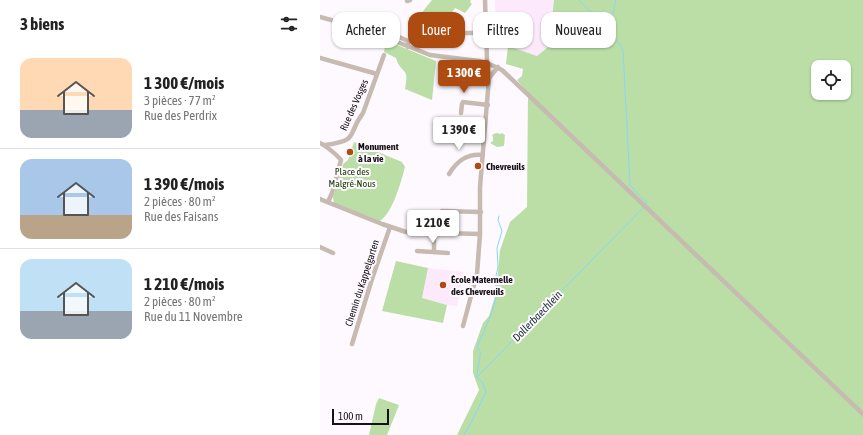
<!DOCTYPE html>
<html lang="fr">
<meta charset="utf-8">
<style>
body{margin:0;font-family:"Asap Condensed",sans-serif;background:#f2f2f2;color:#222;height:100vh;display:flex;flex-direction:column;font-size:15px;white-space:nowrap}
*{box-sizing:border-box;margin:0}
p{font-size:13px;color:#767676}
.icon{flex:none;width:22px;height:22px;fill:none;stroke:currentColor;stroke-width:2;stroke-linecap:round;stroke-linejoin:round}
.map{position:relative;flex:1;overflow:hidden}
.sheet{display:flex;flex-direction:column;background:#fff;width:320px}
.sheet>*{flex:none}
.hud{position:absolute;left:12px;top:12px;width:380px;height:36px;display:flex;gap:8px}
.tools{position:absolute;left:491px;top:60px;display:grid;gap:8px}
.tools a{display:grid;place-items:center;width:40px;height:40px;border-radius:8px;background:#fff;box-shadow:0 1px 3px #0004;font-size:20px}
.scale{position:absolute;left:12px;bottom:10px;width:57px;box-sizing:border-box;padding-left:4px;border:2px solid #191119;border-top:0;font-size:11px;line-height:14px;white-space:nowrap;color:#191119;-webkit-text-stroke:3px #fef9fe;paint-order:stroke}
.price{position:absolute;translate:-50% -34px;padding:0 9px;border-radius:4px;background:#fff;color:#222;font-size:13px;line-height:26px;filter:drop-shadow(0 1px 2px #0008)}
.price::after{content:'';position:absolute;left:50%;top:24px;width:12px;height:9px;margin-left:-6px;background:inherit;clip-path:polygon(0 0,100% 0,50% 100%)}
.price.on{background:#ae4b10;color:#fff}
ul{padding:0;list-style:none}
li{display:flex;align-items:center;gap:12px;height:100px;padding:0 20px}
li+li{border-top:1px solid #e0e0e0}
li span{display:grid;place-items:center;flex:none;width:112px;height:80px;border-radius:12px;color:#555}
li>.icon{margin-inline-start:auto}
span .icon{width:48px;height:48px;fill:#fffc;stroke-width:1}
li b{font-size:17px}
h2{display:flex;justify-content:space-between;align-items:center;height:48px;padding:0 20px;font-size:17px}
.chip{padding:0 14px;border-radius:12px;background:#fff;box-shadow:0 1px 3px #0004;font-size:14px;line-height:36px}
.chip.on{background:#ae4b10;color:#fff}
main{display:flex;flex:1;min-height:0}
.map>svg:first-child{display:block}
.built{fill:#fce9fb}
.green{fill:#badea6;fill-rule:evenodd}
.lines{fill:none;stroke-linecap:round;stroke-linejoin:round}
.stream{stroke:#87d7f7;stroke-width:1}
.minor{stroke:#c6bab1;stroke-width:4.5}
.poi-dot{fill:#ae4b10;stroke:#fef9fe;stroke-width:1.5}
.labels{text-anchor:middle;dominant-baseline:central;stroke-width:4;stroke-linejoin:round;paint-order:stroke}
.street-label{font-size:10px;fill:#191119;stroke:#fef9fe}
.poi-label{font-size:10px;font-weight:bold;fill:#191119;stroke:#fef9fe;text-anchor:start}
.park-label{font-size:10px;fill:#173500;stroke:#fef9fe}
.water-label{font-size:11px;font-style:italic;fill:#192d34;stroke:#fef9fe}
</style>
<main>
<section class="sheet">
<h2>3 biens<svg class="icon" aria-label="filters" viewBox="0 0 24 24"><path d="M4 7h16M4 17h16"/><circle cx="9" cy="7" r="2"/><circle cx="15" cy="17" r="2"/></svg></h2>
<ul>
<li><span style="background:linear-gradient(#ffd9b3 65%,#9aa5b1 0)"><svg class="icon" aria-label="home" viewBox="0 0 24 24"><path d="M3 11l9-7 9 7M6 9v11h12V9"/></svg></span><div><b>1 300 €/mois</b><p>3 pièces · 77 m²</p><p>Rue des Perdrix</p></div></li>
<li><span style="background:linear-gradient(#a9c7e8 70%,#b9a48a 0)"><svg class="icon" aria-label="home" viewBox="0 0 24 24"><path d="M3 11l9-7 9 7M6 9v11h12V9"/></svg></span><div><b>1 390 €/mois</b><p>2 pièces · 80 m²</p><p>Rue des Faisans</p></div></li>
<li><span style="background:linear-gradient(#bfe0f5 65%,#9aa5b1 0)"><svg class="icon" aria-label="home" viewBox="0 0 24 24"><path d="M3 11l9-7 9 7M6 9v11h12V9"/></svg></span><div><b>1 210 €/mois</b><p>2 pièces · 80 m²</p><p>Rue du 11 Novembre</p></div></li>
</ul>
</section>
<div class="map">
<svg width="543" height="435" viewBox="0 0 543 435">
<rect width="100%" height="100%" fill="#fef9fe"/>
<!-- built -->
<g class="built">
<path d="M175,0H234L229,45L217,56L188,46L186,40L177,41Z"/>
<path d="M108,268L144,272L137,306L127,305L102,299Z"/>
</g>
<!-- green -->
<g class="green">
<path d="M112,0H151L150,2L152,4L145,13L135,8L125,22L129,25L124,32L113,31L105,29V26L95,21Z"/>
<path d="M234,0H543V435H137L159,390L153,373V351L163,323L169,316L176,293L180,250L190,222L207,207L208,93L197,80L202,76L203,69L186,64L188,46L217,56L229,46ZM498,67H524V93H498Z"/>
<path d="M48,33L116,61L112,100L85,89C90,66 81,75 76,58L64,52L65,46L60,44Z"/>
<path d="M176,133L181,134L182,133L185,135L184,146L177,147L170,143L173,141V137L172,135Z"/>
<path d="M34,142L82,162L85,167C81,182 73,212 60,221L14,203L13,197L23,164L28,160Z"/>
<path d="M76,261L108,268L102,298L127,305L123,323L62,311Z"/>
<path d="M59,398L79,405L67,435H49L56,404Z"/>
</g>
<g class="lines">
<!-- stream -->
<g class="stream">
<path d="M259,0C274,16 292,30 303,50L310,185L327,203L326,204"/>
<path d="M290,27L296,0"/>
<path d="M157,375C157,370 161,356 160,352C159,350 158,348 157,347L171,315L177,294L176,288V276L178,267L177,248L182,231L178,220L179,216"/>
<path d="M157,377L323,208"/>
<path d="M144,435L151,423L166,392L162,382L157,377"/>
</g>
<!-- minor -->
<g class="minor">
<path d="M87,1L90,0"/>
<path d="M0,17L47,30L110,55L159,61L167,63L182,70L543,414"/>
<path d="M70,33L88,41V47"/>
<path d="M126,33H166"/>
<path d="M0,58L57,74"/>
<path d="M169,78L178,67"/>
<path d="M141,113L142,104L143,102L168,105"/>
<path d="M0,143C5,145 17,155 21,160L12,193L8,202"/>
<path d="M5,145C41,140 26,135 43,113L64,55"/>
<path d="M129,174C137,161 147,153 163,155"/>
<path d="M0,199L62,224L86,232L160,234"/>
<path d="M122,211L161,212"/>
<path d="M0,247L13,253"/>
<path d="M97,251L128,253"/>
<path d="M114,252V233"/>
<path d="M143,326L157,274L160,234V187L169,78L167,60L165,0"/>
<path d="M32,344L52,279L70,227"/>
</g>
</g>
<!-- markers -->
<g class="poi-dot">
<circle cx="30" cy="152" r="4"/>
<circle cx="158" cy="166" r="4"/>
<circle cx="123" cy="285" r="4"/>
</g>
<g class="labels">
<!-- street labels -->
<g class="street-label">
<text transform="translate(34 105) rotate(-66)">Rue des Vosges</text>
<text transform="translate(42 283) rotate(-72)">Chemin du Kappelgarten</text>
</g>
<!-- poi labels -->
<g class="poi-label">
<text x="38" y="146">Monument<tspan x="38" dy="12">à la vie</tspan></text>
<text x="166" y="166">Chevreuils</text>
<text x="131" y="279">École Maternelle<tspan x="131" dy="12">des Chevreuils</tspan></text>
</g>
<!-- park labels -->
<g class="park-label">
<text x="32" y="171">Place des<tspan x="32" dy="12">Malgré-Nous</tspan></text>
</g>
<!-- water labels -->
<g class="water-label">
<text transform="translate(217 316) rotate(-46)">Dollerbaechlein</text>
</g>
</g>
</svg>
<div class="tools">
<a><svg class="icon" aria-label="locate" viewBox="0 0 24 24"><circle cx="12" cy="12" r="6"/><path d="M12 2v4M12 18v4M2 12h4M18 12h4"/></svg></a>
</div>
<div class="scale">100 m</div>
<b class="price on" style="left:144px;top:94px">1 300 €</b>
<b class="price" style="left:139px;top:151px">1 390 €</b>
<b class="price" style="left:113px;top:244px">1 210 €</b>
<div class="hud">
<a class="chip">Acheter</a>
<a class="chip on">Louer</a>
<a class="chip">Filtres</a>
<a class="chip">Nouveau</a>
</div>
</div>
</main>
